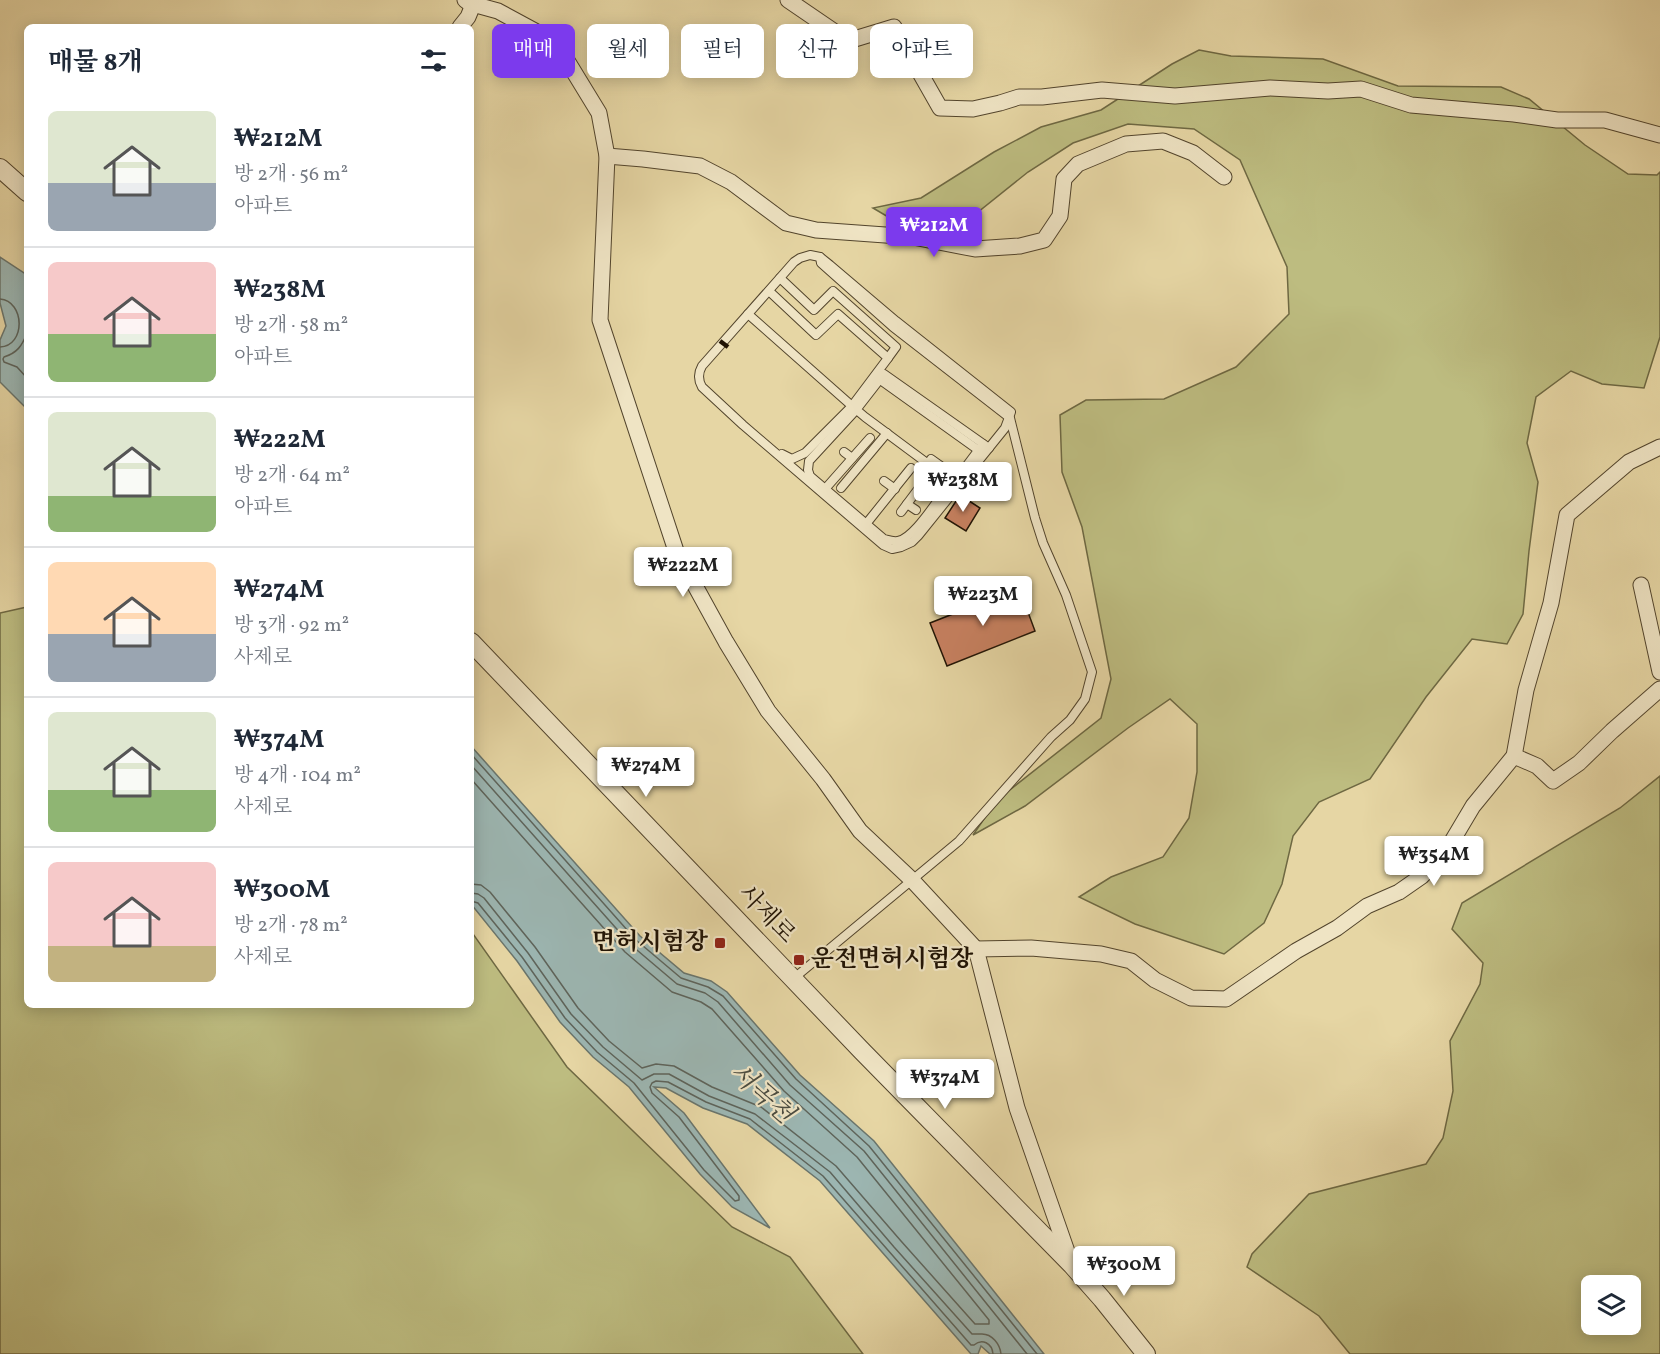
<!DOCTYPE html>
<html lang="ko">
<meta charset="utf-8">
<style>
body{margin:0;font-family:Vollkorn,"Noto Serif KR",serif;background:#f2f2f3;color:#1f2937;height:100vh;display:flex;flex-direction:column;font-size:22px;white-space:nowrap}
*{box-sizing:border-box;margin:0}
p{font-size:20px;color:#747a83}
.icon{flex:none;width:33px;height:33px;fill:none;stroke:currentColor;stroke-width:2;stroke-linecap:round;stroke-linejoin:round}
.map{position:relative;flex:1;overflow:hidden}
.sheet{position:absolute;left:24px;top:24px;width:450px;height:984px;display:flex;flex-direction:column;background:#fff;border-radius:9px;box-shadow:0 3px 15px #0003}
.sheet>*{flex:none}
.hud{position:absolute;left:492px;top:24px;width:570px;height:54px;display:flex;gap:12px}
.buttons{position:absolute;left:1581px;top:1275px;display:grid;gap:12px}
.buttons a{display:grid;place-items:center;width:60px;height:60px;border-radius:9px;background:#fff;box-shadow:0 3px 15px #0003;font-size:30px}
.price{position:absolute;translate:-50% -51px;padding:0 14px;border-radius:6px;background:#fff;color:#222;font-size:20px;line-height:39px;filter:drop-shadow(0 2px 3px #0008)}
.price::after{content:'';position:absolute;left:50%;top:36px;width:18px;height:14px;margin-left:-9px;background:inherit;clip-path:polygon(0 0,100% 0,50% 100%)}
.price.current{background:#7c3aed;color:#fff}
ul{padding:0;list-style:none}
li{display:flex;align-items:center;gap:18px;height:150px;padding:0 24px}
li+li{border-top:2px solid #e0e1e3}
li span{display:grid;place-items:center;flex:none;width:168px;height:120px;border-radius:9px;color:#555}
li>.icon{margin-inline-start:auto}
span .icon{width:72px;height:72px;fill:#fffc;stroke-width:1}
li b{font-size:26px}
h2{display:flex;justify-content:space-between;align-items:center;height:72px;padding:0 24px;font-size:26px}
.chip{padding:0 21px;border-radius:9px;background:#fff;box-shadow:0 3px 15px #0003;font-size:21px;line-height:54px}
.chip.current{background:#7c3aed;color:#fff}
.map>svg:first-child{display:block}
.green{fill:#bdbc80;stroke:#6e6842;stroke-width:1.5;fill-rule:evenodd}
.water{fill:#9cb6b2;stroke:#6a756c;stroke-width:1.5}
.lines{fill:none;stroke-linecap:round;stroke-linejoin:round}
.shore{stroke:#5e645b;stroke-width:1.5}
.building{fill:#c88161;stroke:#201304;stroke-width:1.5}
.service-casing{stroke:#52442c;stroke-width:10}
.minor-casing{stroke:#52442c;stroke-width:17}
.tertiary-casing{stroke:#52442c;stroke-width:20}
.service{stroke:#efe4c4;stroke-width:8}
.minor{stroke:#efe4c4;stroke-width:15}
.tertiary{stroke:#efe4c4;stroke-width:18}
.rail{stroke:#201304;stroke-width:4.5;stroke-dasharray:10 10;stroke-linecap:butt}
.poi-dot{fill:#8f2418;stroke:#efe4c4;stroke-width:2}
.labels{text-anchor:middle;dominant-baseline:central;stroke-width:4.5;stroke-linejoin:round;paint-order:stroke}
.street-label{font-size:24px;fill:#201304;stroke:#efe4c4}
.poi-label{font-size:24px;font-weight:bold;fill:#201304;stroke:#efe4c4;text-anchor:end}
.water-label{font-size:26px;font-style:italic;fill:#4b4c41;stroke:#efe4c4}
</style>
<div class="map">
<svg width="1660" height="1354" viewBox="0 0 1660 1354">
<rect width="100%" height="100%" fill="#e6d6a4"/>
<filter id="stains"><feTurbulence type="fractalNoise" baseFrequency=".00333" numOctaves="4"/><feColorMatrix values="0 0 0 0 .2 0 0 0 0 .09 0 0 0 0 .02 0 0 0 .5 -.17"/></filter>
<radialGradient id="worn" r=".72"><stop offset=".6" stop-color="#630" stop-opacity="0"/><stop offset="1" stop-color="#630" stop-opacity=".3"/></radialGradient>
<!-- green -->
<g class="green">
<path d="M1199,50L1231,56L1323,59L1398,86L1501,87L1529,99L1585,145L1628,174L1657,175L1660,172V337L1644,388L1602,384L1571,371L1536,397L1527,443L1538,482L1529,551L1523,614L1507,644L1472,639L1426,697L1370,779L1319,802L1293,836L1282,884L1264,923L1224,954L1135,924L1079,897L1111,877L1163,857L1189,818L1197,772V724L1170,699L1128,728L1025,806L973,835L997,800L1101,718L1111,679L1082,527L1062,472L1060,415L1086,400L1164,399L1236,367L1289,314L1287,267L1240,160L1194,129L1128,124L1073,143L1028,172L978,212L919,224H900L873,208L921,198L994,152L1041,127L1101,110L1172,64Z"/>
<path d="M27,607V1005H471V931L567,1067L732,1227L790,1257L863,1354H0V613Z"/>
<path d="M1660,776V1354H1350L1319,1316L1247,1267L1252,1254L1309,1194L1426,1164L1443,1138L1453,1091L1450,1041L1480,984L1483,963L1452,929L1462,903L1620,808ZM1592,1286H1630V1324H1592Z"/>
</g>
<!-- water -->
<g class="water">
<path d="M0,257L27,275V409L0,382V340L6,326L0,303Z"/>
<path d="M471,746L640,936L684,973L711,981L727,992L800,1075L874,1141L1044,1354H990L981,1346L978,1354H971L820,1181L747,1124L703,1108L666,1088L654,1087L684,1113L770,1228L732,1207L700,1174L629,1087L593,1057L560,1022L517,961L471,904Z"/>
</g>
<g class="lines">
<!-- shore -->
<g class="shore">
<path d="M0,299C25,301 26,346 0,347"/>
<path d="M27,333C22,346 17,353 4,357L3,359L4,362L17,367L27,378"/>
<path d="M471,754L636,940L681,978L708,987L723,996L796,1079L869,1146L1037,1354"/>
<path d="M471,765L631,945L677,984L705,993L718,1002L790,1085L864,1151L1027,1354"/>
<path d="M471,779L625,952L672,992L701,1002L712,1009L784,1091L857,1157L989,1320V1324H975L901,1241L836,1166L761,1107L712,1087L674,1066L656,1064L642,1068L609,1041L578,1008L535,947L490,892L481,885L471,884"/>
<path d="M471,893L478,894L484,898L528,953L571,1014L603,1047L642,1080L654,1074H669L709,1096L755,1114L830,1172L894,1247L972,1334C975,1334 978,1334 982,1334C992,1334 1000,1344 1001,1354"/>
<path d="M471,901L478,903L522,957L565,1018L597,1052L634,1083L704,1170L735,1201L739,1200V1196L679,1117L652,1093L650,1087L652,1083L656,1081L668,1082L706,1102L750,1119L823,1176L971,1345H974C982,1338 992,1343 993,1354"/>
</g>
</g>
<!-- building -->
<g class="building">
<path d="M960,495L980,508L966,531L945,518Z"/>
<path d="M1019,588L1035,631L947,666L930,623Z"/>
</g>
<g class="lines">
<defs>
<g id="service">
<path d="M810,255L820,257L830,265L896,321L1011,412L1005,428L918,536L912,542L901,547L892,549L883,545L743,425L702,387C698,380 698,373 702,366L794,262L800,258Z"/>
<path d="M780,278L814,310L833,291L896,347L888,358"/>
<path d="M769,291L816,335L838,314L888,358L852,406L805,453L792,459L782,454"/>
<path d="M748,314L852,406L865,417L947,478L948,484L945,491C935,503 914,538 898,541C893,542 888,540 884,539L810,476L808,470L809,461L856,410L884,374L989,448"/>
<path d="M879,379L981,452"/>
<path d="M844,452L852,458"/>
<path d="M931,459L955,476H959L983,444"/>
<path d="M884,481L895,489"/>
<path d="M841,488L887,433"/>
<path d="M825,489L870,438"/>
<path d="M907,504L916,510"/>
<path d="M901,512L934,468"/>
<path d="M866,524L911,468"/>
<path d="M793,979L959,841L1051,737L1070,720L1085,699L1092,672L1066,595L1043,543L1035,518L1010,418L893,327L821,263L820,257"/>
</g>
<g id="minor">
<path d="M465,0L469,3L498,11L535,31L563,54L599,113L607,156L600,320L676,551L726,642L768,711L823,779L860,831L912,880L976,949L1017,1108L1071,1263"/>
<path d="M788,0L848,41L894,27L940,108L973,109L1000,103L1019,97H1042L1102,90L1175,96L1270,88L1328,91L1361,89L1411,105L1514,114L1557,120H1605L1660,135"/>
<path d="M460,27L468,17L475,0"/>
<path d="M607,156L643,159L700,166L731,182L786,223L816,230L913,237L975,249L1020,246L1044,240L1060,216L1064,179L1078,164L1126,144L1163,141L1193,153L1224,177"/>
<path d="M1641,585L1660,672"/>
<path d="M1514,756L1537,766L1553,781L1579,763L1612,731L1660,689"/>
<path d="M976,949L1031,948L1101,954L1131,961L1155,980L1191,998L1226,999L1296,951L1337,928L1367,906L1399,892L1422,876L1448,848L1473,806L1514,756L1526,690L1551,603L1567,515L1629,462L1660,447"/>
</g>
<g id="tertiary">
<path d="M0,168L27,192"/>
<path d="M471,642L862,1051L1072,1265L1102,1299L1146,1354"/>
</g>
</defs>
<!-- service casing -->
<use href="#service" class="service-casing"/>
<!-- minor casing -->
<use href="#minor" class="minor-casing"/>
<!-- tertiary casing -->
<use href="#tertiary" class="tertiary-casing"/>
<!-- service -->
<use href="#service" class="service"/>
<!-- minor -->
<use href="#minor" class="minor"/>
<!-- tertiary -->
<use href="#tertiary" class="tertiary"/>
<!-- rail -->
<path class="rail" d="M720,341L728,347"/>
</g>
<!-- markers -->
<g class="poi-dot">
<rect x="714" y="937" width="12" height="12" rx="3"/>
<rect x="793" y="954" width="12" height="12" rx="3"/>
</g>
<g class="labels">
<!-- street labels -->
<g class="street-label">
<text transform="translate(766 915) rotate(46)">사제로</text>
</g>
<!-- poi labels -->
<g class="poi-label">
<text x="708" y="943">면허시험장</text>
<text x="811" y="960" text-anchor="start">운전면허시험장</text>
</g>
<!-- water labels -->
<g class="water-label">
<text transform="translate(761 1094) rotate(42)">서곡천</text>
</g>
</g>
<rect width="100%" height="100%" filter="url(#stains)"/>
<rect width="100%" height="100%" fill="url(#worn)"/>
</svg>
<div class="buttons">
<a><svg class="icon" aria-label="layers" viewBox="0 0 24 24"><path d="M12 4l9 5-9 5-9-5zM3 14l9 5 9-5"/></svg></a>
</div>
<b class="price current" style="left:934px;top:258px">₩212M</b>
<b class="price" style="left:963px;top:513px">₩238M</b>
<b class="price" style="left:683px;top:598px">₩222M</b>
<b class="price" style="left:983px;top:627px">₩223M</b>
<b class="price" style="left:646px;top:798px">₩274M</b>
<b class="price" style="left:1434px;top:887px">₩354M</b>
<b class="price" style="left:945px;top:1110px">₩374M</b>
<b class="price" style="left:1124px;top:1297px">₩300M</b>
<div class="hud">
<a class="chip current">매매</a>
<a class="chip">월세</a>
<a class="chip">필터</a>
<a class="chip">신규</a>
<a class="chip">아파트</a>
</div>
<section class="sheet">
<h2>매물 8개<svg class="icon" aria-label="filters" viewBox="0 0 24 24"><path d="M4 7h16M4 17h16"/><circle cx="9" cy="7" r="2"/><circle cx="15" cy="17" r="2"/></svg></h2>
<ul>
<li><span style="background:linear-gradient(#dfe7d0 60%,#9aa5b1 0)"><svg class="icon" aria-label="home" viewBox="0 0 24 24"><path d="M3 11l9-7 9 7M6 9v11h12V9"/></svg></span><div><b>₩212M</b><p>방 2개 · 56 m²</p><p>아파트</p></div></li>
<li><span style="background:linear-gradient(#f6c9c9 60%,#8fb573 0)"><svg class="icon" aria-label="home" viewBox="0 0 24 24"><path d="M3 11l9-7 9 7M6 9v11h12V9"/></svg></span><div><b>₩238M</b><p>방 2개 · 58 m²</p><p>아파트</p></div></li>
<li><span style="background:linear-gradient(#dfe7d0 70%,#8fb573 0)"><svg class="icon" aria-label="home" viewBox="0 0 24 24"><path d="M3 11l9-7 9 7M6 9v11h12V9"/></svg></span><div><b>₩222M</b><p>방 2개 · 64 m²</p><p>아파트</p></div></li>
<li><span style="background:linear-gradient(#ffd9b3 60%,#9aa5b1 0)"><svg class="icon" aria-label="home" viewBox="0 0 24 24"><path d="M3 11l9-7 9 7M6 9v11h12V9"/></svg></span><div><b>₩274M</b><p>방 3개 · 92 m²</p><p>사제로</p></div></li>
<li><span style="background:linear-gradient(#dfe7d0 65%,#8fb573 0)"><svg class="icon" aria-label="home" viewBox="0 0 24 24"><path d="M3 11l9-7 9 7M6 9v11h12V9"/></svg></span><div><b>₩374M</b><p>방 4개 · 104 m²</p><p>사제로</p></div></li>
<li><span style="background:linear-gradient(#f6c9c9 70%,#c2b280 0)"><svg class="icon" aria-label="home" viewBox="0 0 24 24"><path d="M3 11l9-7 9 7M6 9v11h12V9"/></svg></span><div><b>₩300M</b><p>방 2개 · 78 m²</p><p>사제로</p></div></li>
</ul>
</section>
</div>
